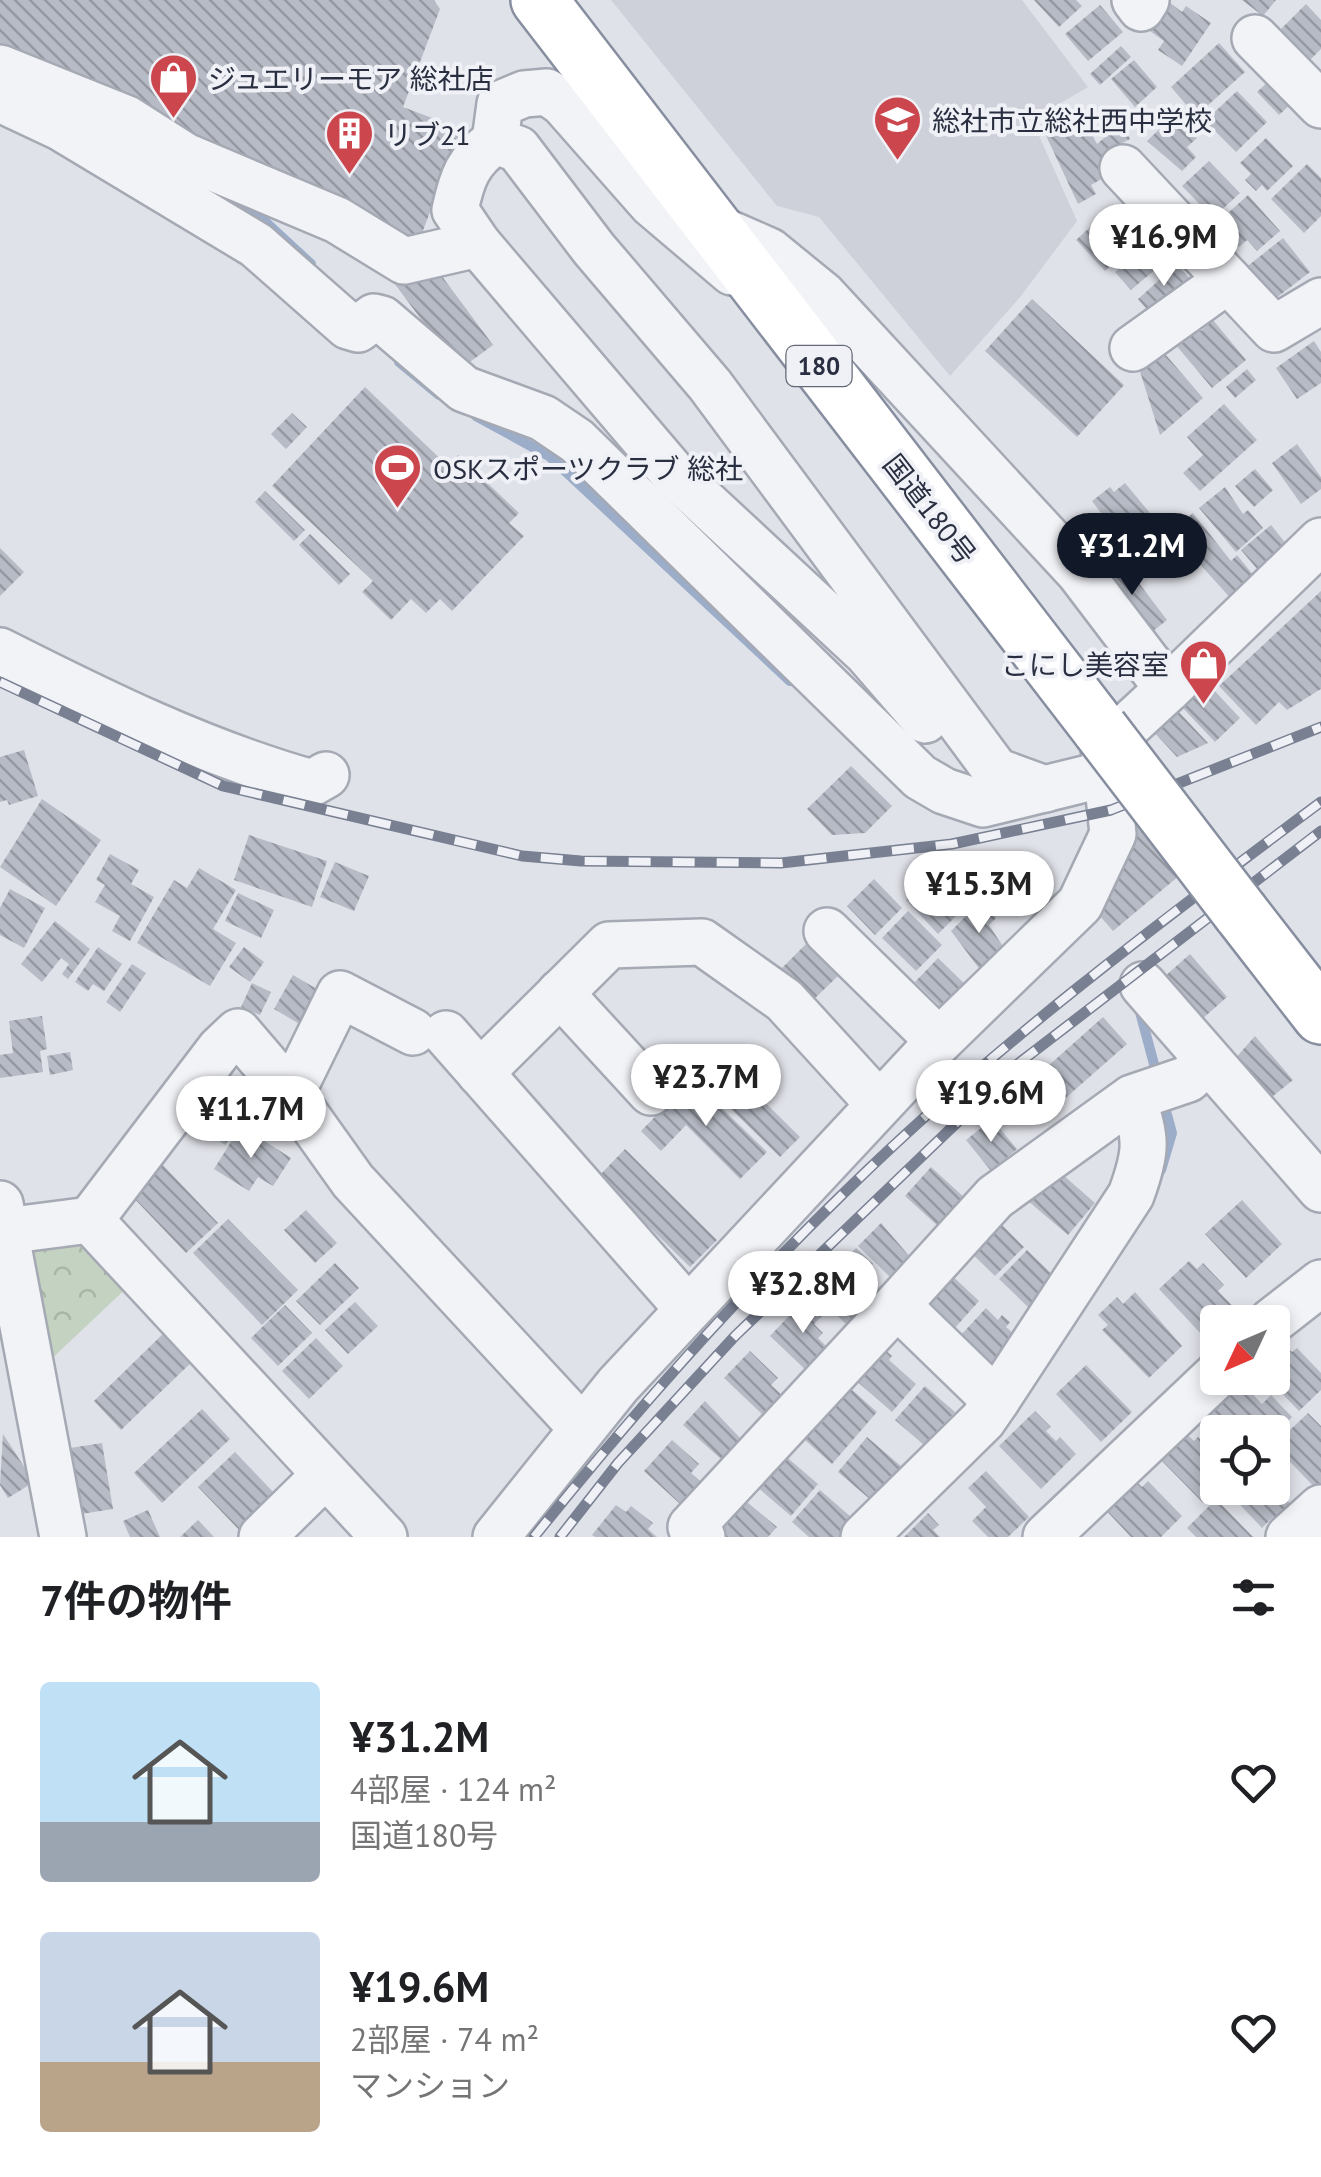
<!DOCTYPE html>
<html lang="ja">
<meta charset="utf-8">
<style>
body{margin:0;font-family:"PT Sans","Noto Sans JP",sans-serif;background:#f6f6f6;color:#202124;height:100vh;display:flex;flex-direction:column;font-size:38px;white-space:nowrap}
*{box-sizing:border-box;margin:0}
p{font-size:32px;color:#757577}
.icon{flex:none;width:55px;height:55px;fill:none;stroke:currentColor;stroke-width:2;stroke-linecap:round;stroke-linejoin:round}
.map{position:relative;height:1537px;overflow:hidden}
.drawer{display:flex;flex-direction:column;background:#fff;flex:1}
.drawer>*{flex:none}
.needle{width:65px;rotate:226deg}
.buttons{position:absolute;left:1200px;top:1305px;display:grid;gap:20px}
.buttons a{display:grid;place-items:center;width:90px;height:90px;border-radius:10px;background:#fff;box-shadow:0 5px 15px #0003;font-size:50px}
.price{position:absolute;translate:-50% -85px;padding:0 22px;border-radius:35px;background:#fff;color:#222;font-size:32px;line-height:65px;filter:drop-shadow(0 2px 5px #0008)}
.price::after{content:'';position:absolute;left:50%;top:60px;width:30px;height:22px;margin-left:-15px;background:inherit;clip-path:polygon(0 0,100% 0,50% 100%)}
.price.current{background:#111827;color:#fff}
ul{padding:0;list-style:none}
li{display:flex;align-items:center;gap:30px;height:250px;padding:0 40px}
li span{display:grid;place-items:center;flex:none;width:280px;height:200px;border-radius:10px;color:#555}
li>.icon{margin-inline-start:auto}
span .icon{width:120px;height:120px;fill:#fffc;stroke-width:1}
li b{font-size:42px}
h2{display:flex;justify-content:space-between;align-items:center;height:120px;padding:0 40px;font-size:42px}
.map>svg:first-child{display:block}
.built{fill:#ced1da}
.park{fill:url(#park-crowns)}
.lines{fill:none;stroke-linecap:round;stroke-linejoin:round}
.stream{stroke:#9badc8;stroke-width:10}
.building{fill:url(#building-back-hatch)}
.minor-casing{stroke:#a5a9b3;stroke-width:50}
.highway-casing{stroke:#878e9f;stroke-width:60}
.minor{stroke:#f2f3f7;stroke-width:45}
.highway{stroke:#fff;stroke-width:55}
.rail-casing{stroke:#798092;stroke-width:11}
.rail{stroke:#eff1f6;stroke-width:8;stroke-dasharray:22;stroke-linecap:butt}
.highway-bridge-casing{stroke:#878e9f;stroke-width:60;stroke-linecap:butt}
.highway-bridge{stroke:#fff;stroke-width:55}
.labels{text-anchor:middle;dominant-baseline:central;stroke-width:8;stroke-linejoin:round;paint-order:stroke}
.shield{fill:#eff1f6;stroke:#646977;stroke-width:2.5}
.shield-label{font-size:25px;font-weight:bold;fill:#292f40}
.poi-label{font-size:28px;fill:#292f40;stroke:#eff1f6;text-anchor:start}
.street-label{font-size:28px;fill:#292f40;stroke:#eff1f6}
</style>
<div class="map">
<svg width="1321" height="1537" viewBox="0 0 1321 1537">
<defs>
<pattern id="park-crowns" width="20" height="18" patternUnits="userSpaceOnUse" patternTransform="scale(2.5)"><rect width="20" height="18" fill="#c4d2c1"/><path d="M2 6a3 3 0 1 1 6 0M12 15a3 3 0 1 1 6 0" fill="none" stroke="#a8b5a7"/></pattern>
<pattern id="building-back-hatch" width="6" height="6" patternUnits="userSpaceOnUse" patternTransform="scale(2.5)"><rect width="6" height="6" fill="#b7bbc5"/><path d="M-1 5l2 2M0 0l6 6M5-1l2 2" fill="none" stroke="#9598a1"/></pattern>
</defs>
<rect width="100%" height="100%" fill="#e0e2e9"/>
<!-- built -->
<path class="built" d="M611,0H1022L1088,87L1032,120L1077,221L1021,296L950,376L819,217L777,206Z"/>
<!-- park -->
<path class="park" d="M87,1236L132,1283L46,1364L26,1259L31,1247Z"/>
<g class="lines">
<!-- stream -->
<g class="stream">
<path d="M213,191L259,216L311,264"/>
<path d="M399,362L439,395"/>
<path d="M476,416L549,456L790,681"/>
<path d="M1140,1012L1158,1079"/>
<path d="M1161,1170L1172,1133L1163,1100"/>
</g>
</g>
<!-- building -->
<g class="building">
<path d="M0,0H434L440,9L403,107L461,129L418,244L493,345L459,370L344,216L0,56Z"/>
<path d="M1034,0H1076L1082,6L1059,27Z"/>
<path d="M1242,0H1276L1263,16Z"/>
<path d="M1169,2L1182,12L1186,6L1211,23L1182,66L1158,50L1164,41L1150,31Z"/>
<path d="M1306,4L1321,20V49L1307,63L1278,32Z"/>
<path d="M1100,5L1123,32L1088,61L1065,34Z"/>
<path d="M1219,43L1245,72L1196,116L1171,87Z"/>
<path d="M1121,46L1131,57L1100,85L1090,74Z"/>
<path d="M1134,60L1157,87L1135,107L1111,79Z"/>
<path d="M1271,79L1293,102L1279,115L1257,92Z"/>
<path d="M1237,91L1267,122L1236,152L1205,121Z"/>
<path d="M1078,108L1097,144L1122,123L1130,139L1118,145L1122,153L1099,165L1105,177L1091,185L1096,194L1078,204L1042,127Z"/>
<path d="M1175,114L1197,138L1187,147L1196,157L1182,171L1147,141Z"/>
<path d="M1266,138L1293,166L1267,191L1262,185L1256,191L1245,180L1251,174L1240,163Z"/>
<path d="M1209,161L1240,193L1213,218L1182,186Z"/>
<path d="M1307,164L1321,178V216L1304,233L1271,199Z"/>
<path d="M1248,195L1280,231L1257,251L1247,240L1239,247L1217,223Z"/>
<path d="M1111,208L1139,238L1105,271L1076,240Z"/>
<path d="M1283,238L1310,272L1271,302L1244,269Z"/>
<path d="M1154,240L1169,258L1131,290L1115,272Z"/>
<path d="M1177,264L1189,278L1150,313L1138,299Z"/>
<path d="M1032,299L1124,385L1077,437L985,351Z"/>
<path d="M1213,320L1246,360L1212,388L1175,344L1196,325L1201,331Z"/>
<path d="M1314,341L1321,352V383L1297,399L1276,368Z"/>
<path d="M1159,347L1203,398L1160,435L1137,362Z"/>
<path d="M1247,369L1256,380L1235,398L1226,387Z"/>
<path d="M365,387L448,466L458,455L519,513L509,523L524,536L452,611L440,599L426,613L411,599L391,620L362,592L373,581L272,486Z"/>
<path d="M1224,404L1257,440L1200,491L1183,473L1203,455L1187,437Z"/>
<path d="M292,413L307,427L286,449L271,434Z"/>
<path d="M1297,444L1321,477V489L1301,504L1272,463Z"/>
<path d="M1255,469L1273,490L1254,507L1235,486Z"/>
<path d="M1125,483L1160,525L1129,550L1092,501L1110,487L1114,492Z"/>
<path d="M1225,487L1243,514L1248,510L1263,528L1236,552L1199,508Z"/>
<path d="M265,491L305,530L294,541L255,502Z"/>
<path d="M1193,513L1231,561L1237,555L1259,582L1234,602L1170,531Z"/>
<path d="M1086,523L1118,558L1108,568L1075,533Z"/>
<path d="M1271,525L1292,551L1263,576L1241,550Z"/>
<path d="M310,534L350,574L339,585L299,545Z"/>
<path d="M0,548L24,572L0,596Z"/>
<path d="M1122,561L1167,620L1147,636L1097,581Z"/>
<path d="M1321,591V689L1287,710L1279,702L1256,725L1219,686Z"/>
<path d="M1207,683L1240,718L1215,742L1182,707Z"/>
<path d="M1176,709L1208,743L1177,757L1153,731Z"/>
<path d="M24,750L38,796L9,805L7,800L0,802V757Z"/>
<path d="M851,766L892,806L865,833L832,835L807,809Z"/>
<path d="M42,799L101,840L56,906L0,867Z"/>
<path d="M1145,821L1186,870L1113,931L1092,907L1124,838Z"/>
<path d="M249,835L327,861L312,907L234,880Z"/>
<path d="M110,854L139,870L131,884L154,897L130,941L112,931L120,916L95,902L105,885L96,880Z"/>
<path d="M335,862L369,876L354,911L320,897Z"/>
<path d="M199,868L236,890L213,929L236,943L210,986L137,943L174,880L187,888Z"/>
<path d="M934,872L967,905L938,934L906,900Z"/>
<path d="M874,879L902,908L875,935L847,906Z"/>
<path d="M10,889L45,908L24,948L0,935V908Z"/>
<path d="M238,893L274,910L261,938L225,921Z"/>
<path d="M980,902L996,918L989,925L1004,948L981,971L951,931Z"/>
<path d="M908,911L942,945L916,971L882,938Z"/>
<path d="M55,921L90,949L68,979L62,974L69,964L61,958L42,982L21,964Z"/>
<path d="M806,944L838,976L811,1002L779,971Z"/>
<path d="M98,947L122,964L104,991L93,984L88,991L75,982Z"/>
<path d="M244,947L264,962L250,982L229,967Z"/>
<path d="M1190,954L1227,997L1201,1020L1164,977Z"/>
<path d="M938,958L970,989L947,1013L915,982Z"/>
<path d="M132,964L146,973L120,1012L106,1002Z"/>
<path d="M293,975L322,992L303,1026L274,1009Z"/>
<path d="M252,983L271,992L260,1015L241,1007Z"/>
<path d="M42,1016L47,1049L40,1051L43,1072L0,1078V1055L13,1053L9,1021Z"/>
<path d="M1103,1017L1127,1044L1044,1117L1020,1091Z"/>
<path d="M1255,1036L1293,1080L1268,1100L1234,1060Z"/>
<path d="M712,1050L800,1137L780,1157L692,1071Z"/>
<path d="M70,1052L73,1070L50,1075L47,1056Z"/>
<path d="M692,1079L767,1152L740,1179L686,1125L661,1151L641,1131Z"/>
<path d="M219,1107L241,1122L225,1145L203,1130Z"/>
<path d="M992,1119L1017,1149L991,1171L966,1140Z"/>
<path d="M241,1126L291,1158L273,1186L258,1177L249,1191L214,1169Z"/>
<path d="M625,1149L717,1240L690,1267L598,1177Z"/>
<path d="M160,1162L218,1223L186,1253L128,1192Z"/>
<path d="M931,1167L966,1199L939,1227L905,1196Z"/>
<path d="M1055,1168L1095,1203L1068,1235L1027,1200Z"/>
<path d="M1242,1200L1282,1244L1246,1278L1205,1234Z"/>
<path d="M306,1210L337,1243L315,1263L284,1230Z"/>
<path d="M228,1219L298,1290L262,1325L193,1253Z"/>
<path d="M999,1222L1024,1247L995,1276L965,1247Z"/>
<path d="M881,1223L911,1258L891,1278L858,1246Z"/>
<path d="M856,1248L873,1264L858,1280L865,1286L859,1292L872,1305L850,1328L813,1291Z"/>
<path d="M1027,1250L1057,1279L1029,1308L999,1279Z"/>
<path d="M1189,1261L1197,1269L1203,1263L1224,1285L1218,1291L1248,1322H1218V1352L1159,1289Z"/>
<path d="M335,1263L359,1288L320,1325L296,1301Z"/>
<path d="M946,1270L979,1301L953,1330L926,1306Z"/>
<path d="M1135,1292L1182,1346L1149,1378L1102,1330L1108,1325L1098,1315L1117,1297L1123,1304Z"/>
<path d="M808,1296L825,1313L814,1324L823,1333L818,1338L831,1351L809,1373L770,1336Z"/>
<path d="M355,1302L378,1326L348,1354L325,1330Z"/>
<path d="M285,1305L312,1333L278,1366L251,1338Z"/>
<path d="M986,1308L998,1320L1002,1315L1010,1322L1006,1327L1019,1338L993,1366L960,1336Z"/>
<path d="M168,1329L196,1358L121,1430L94,1401Z"/>
<path d="M316,1338L343,1366L309,1399L282,1371Z"/>
<path d="M1281,1341L1292,1352L1297,1348L1321,1373V1390L1299,1411L1267,1378H1272V1348Z"/>
<path d="M881,1346L892,1356L889,1360L916,1384L892,1412L853,1378Z"/>
<path d="M750,1351L778,1378L771,1385L784,1397L765,1417L724,1378Z"/>
<path d="M1086,1365L1132,1412L1101,1442L1056,1394Z"/>
<path d="M1244,1385L1262,1404L1271,1395L1292,1417L1272,1436L1223,1432L1204,1413L1231,1387L1237,1393Z"/>
<path d="M925,1386L955,1412L944,1424L951,1430L932,1452L895,1420Z"/>
<path d="M850,1388L877,1412L832,1464L805,1440Z"/>
<path d="M705,1401L741,1439L722,1460L683,1425Z"/>
<path d="M202,1409L230,1439L162,1503L134,1473Z"/>
<path d="M1035,1411L1051,1427L1046,1431L1056,1441L1060,1437L1076,1454L1041,1489L999,1446Z"/>
<path d="M1308,1413L1321,1426V1494L1274,1445Z"/>
<path d="M1184,1431L1194,1441L1198,1437L1218,1457V1489L1203,1503L1158,1457Z"/>
<path d="M3,1434L34,1482L8,1498L0,1485Z"/>
<path d="M867,1437L901,1466L872,1501L838,1472Z"/>
<path d="M672,1440L699,1464L691,1473L701,1482L680,1504L644,1471Z"/>
<path d="M102,1443L113,1509L75,1515L64,1449Z"/>
<path d="M235,1452L278,1497L241,1532L198,1487Z"/>
<path d="M783,1454L818,1484L791,1516L756,1486Z"/>
<path d="M986,1471L1029,1517L1008,1537H988L972,1521L986,1507L968,1488Z"/>
<path d="M1272,1475L1286,1489L1281,1494L1299,1513L1284,1528L1273,1517L1262,1528L1228,1492L1233,1488H1272Z"/>
<path d="M1131,1476L1142,1487L1148,1481L1182,1516L1161,1537H1131L1101,1505Z"/>
<path d="M820,1490L851,1517L846,1523L851,1528L843,1537H809L792,1522Z"/>
<path d="M741,1497L777,1527L768,1537H723L714,1529Z"/>
<path d="M1216,1499L1253,1537H1196L1187,1528Z"/>
<path d="M616,1505L626,1512L631,1506L653,1523L648,1529L657,1537H595L592,1535Z"/>
<path d="M148,1510L160,1537H130L123,1521Z"/>
<path d="M928,1513L939,1525L933,1530L940,1537H904Z"/>
<path d="M198,1520L214,1537H180Z"/>
</g>
<g class="lines">
<defs>
<g id="minor">
<path d="M1135,0L1141,8L1146,0"/>
<path d="M1255,38L1321,105"/>
<path d="M0,68L127,119L185,156L337,220L404,261L478,244"/>
<path d="M0,99L60,127L256,245L348,326L358,329L374,317L382,319L464,389L543,418L577,441L920,777L944,791L983,804L1105,774"/>
<path d="M495,141C468,161 462,177 455,210L478,244L673,473L867,653L925,720"/>
<path d="M1123,168L1274,329L1321,301"/>
<path d="M712,226L769,251L823,295L1079,572L1168,689L1321,541"/>
<path d="M732,272L652,204L563,103L547,92L524,94L500,104L495,141L518,149L594,249L710,385L996,771L1045,789"/>
<path d="M1133,348L1228,280"/>
<path d="M0,651C101,702 202,752 312,783L326,775"/>
<path d="M827,931L939,1041"/>
<path d="M1143,985L1321,1189"/>
<path d="M560,993L651,1092"/>
<path d="M446,1034L688,1309"/>
<path d="M480,1073L609,945L702,942L784,1000L879,1104"/>
<path d="M291,1094L340,994L413,1032"/>
<path d="M1132,1098C1148,1138 1146,1154 1131,1195L996,1401L897,1305L995,1197L1132,1098L1188,1079L1207,1061"/>
<path d="M0,1204L63,1537"/>
<path d="M90,1220L220,1049L238,1032L291,1094L353,1181L582,1428"/>
<path d="M5,1231L90,1220L384,1537"/>
<path d="M1271,1322L1321,1283"/>
<path d="M262,1537L325,1475"/>
<path d="M496,1537L618,1385L939,1041L1080,904L1113,834L1104,748L1168,689"/>
<path d="M702,1537L691,1527L897,1305"/>
<path d="M864,1537L983,1420L996,1401"/>
<path d="M1046,1537L1218,1374"/>
<path d="M1289,1537L1321,1508"/>
</g>
<g id="highway">
<path d="M539,0L1100,729"/>
<path d="M1241,913L1321,1016"/>
</g>
</defs>
<!-- minor casing -->
<use href="#minor" class="minor-casing"/>
<!-- highway casing -->
<use href="#highway" class="highway-casing"/>
<!-- minor -->
<use href="#minor" class="minor"/>
<!-- highway -->
<use href="#highway" class="highway"/>
<defs>
<g id="rail">
<path d="M0,682L223,786L522,856L581,861L781,863L952,844L1111,810L1321,727"/>
<path d="M534,1537C632,1415 735,1298 848,1189C993,1047 1158,923 1321,802"/>
<path d="M560,1537L618,1463L735,1336L1019,1063L1321,831"/>
</g>
</defs>
<!-- rail casing -->
<use href="#rail" class="rail-casing"/>
<!-- rail -->
<use href="#rail" class="rail"/>
<defs>
<path id="highway-bridge" d="M1100,729L1241,913"/>
</defs>
<!-- highway-bridge casing -->
<use href="#highway-bridge" class="highway-bridge-casing"/>
<!-- highway-bridge -->
<use href="#highway-bridge" class="highway-bridge"/>
</g>
<!-- icons -->
<defs>
<symbol id="shop-pin" viewBox="-11 -11 22 30"><path d="M0 17L-7.5 6A9.5 9.5 0 1 1 7.5 6Z" fill="#cc464e" stroke="#eff1f6"/><path d="M-5-2.5h2.3a2.7 3.5 0 0 1 5.4 0H5L5.5 6h-11ZM-1.5-2.5h3a1.5 2.3 0 0 0-3 0Z" fill="#fff"/></symbol>
<symbol id="school-pin" viewBox="-11 -11 22 30"><path d="M0 17L-7.5 6A9.5 9.5 0 1 1 7.5 6Z" fill="#cc464e" stroke="#eff1f6"/><path d="M0-5L7-2L0 1L-7-2ZM-4 1L0 2.5L4 1V4Q0 6-4 4Z" fill="#fff"/></symbol>
<symbol id="building-pin" viewBox="-11 -11 22 30"><path d="M0 17L-7.5 6A9.5 9.5 0 1 1 7.5 6Z" fill="#cc464e" stroke="#eff1f6"/><path d="M-4-6H4V6H1V3H-1V6H-4ZM-2.5-4.3h1.7v1.8h-1.7ZM.8-4.3h1.7v1.8H.8ZM-2.5-1h1.7V.8h-1.7ZM.8-1h1.7V.8H.8Z" fill="#fff"/></symbol>
<symbol id="stadium-pin" viewBox="-11 -11 22 30"><path d="M0 17L-7.5 6A9.5 9.5 0 1 1 7.5 6Z" fill="#cc464e" stroke="#eff1f6"/><path d="M0-5a6.5 5 0 1 0 0 10a6.5 5 0 1 0 0-10ZM-3.5-1.8h7v3.6h-7Z" fill="#fff"/></symbol>
</defs>
<g fill-rule="evenodd">
<use href="#shop-pin" x="146" y="50" width="55" height="75"/>
<use href="#school-pin" x="870" y="92" width="55" height="75"/>
<use href="#building-pin" x="322" y="106" width="55" height="75"/>
<use href="#stadium-pin" x="370" y="440" width="55" height="75"/>
<use href="#shop-pin" x="1176" y="636" width="55" height="75"/>
</g>
<g class="labels">
<!-- shield labels -->
<rect class="shield" x="786.5" y="346" width="65" height="40" rx="8"/>
<g class="shield-label">
<text x="819" y="366">180</text>
</g>
<!-- poi labels -->
<g class="poi-label">
<text x="208" y="78">ジュエリーモア 総社店</text>
<text x="932" y="120">総社市立総社西中学校</text>
<text x="384" y="134">リブ21</text>
<text x="433" y="468">OSKスポーツクラブ 総社</text>
<text x="1169" y="664" text-anchor="end">こにし美容室</text>
</g>
<!-- street labels -->
<g class="street-label">
<text transform="translate(930 509) rotate(52)">国道180号</text>
</g>
</g>
</svg>
<div class="buttons">
<a><svg class="needle" viewBox="-14 -14 28 28"><path d="M0-13l5 13h-10z" fill="#e53935"/><path d="M0 13l5-13h-10z" fill="#757577"/></svg></a>
<a><svg class="icon" aria-label="locate" viewBox="0 0 24 24"><circle cx="12" cy="12" r="6"/><path d="M12 2v4M12 18v4M2 12h4M18 12h4"/></svg></a>
</div>
<b class="price" style="left:1164px;top:289px">¥16.9M</b>
<b class="price current" style="left:1132px;top:598px">¥31.2M</b>
<b class="price" style="left:979px;top:936px">¥15.3M</b>
<b class="price" style="left:706px;top:1129px">¥23.7M</b>
<b class="price" style="left:991px;top:1145px">¥19.6M</b>
<b class="price" style="left:251px;top:1161px">¥11.7M</b>
<b class="price" style="left:803px;top:1336px">¥32.8M</b>
</div>
<section class="drawer">
<h2>7件の物件<svg class="icon" aria-label="filters" viewBox="0 0 24 24"><path d="M4 7h16M4 17h16"/><circle cx="9" cy="7" r="2"/><circle cx="15" cy="17" r="2"/></svg></h2>
<ul>
<li><span style="background:linear-gradient(#bfe0f5 70%,#9aa5b1 0)"><svg class="icon" aria-label="home" viewBox="0 0 24 24"><path d="M3 11l9-7 9 7M6 9v11h12V9"/></svg></span><div><b>¥31.2M</b><p>4部屋 · 124 m²</p><p>国道180号</p></div><svg class="icon" aria-label="heart" viewBox="0 0 24 24"><path d="M12 20l-8-8c-3-5 5-10 8-4 3-6 11-1 8 4z"/></svg></li>
<li><span style="background:linear-gradient(#c9d6e8 65%,#b9a48a 0)"><svg class="icon" aria-label="home" viewBox="0 0 24 24"><path d="M3 11l9-7 9 7M6 9v11h12V9"/></svg></span><div><b>¥19.6M</b><p>2部屋 · 74 m²</p><p>マンション</p></div><svg class="icon" aria-label="heart" viewBox="0 0 24 24"><path d="M12 20l-8-8c-3-5 5-10 8-4 3-6 11-1 8 4z"/></svg></li>
</ul>
</section>
